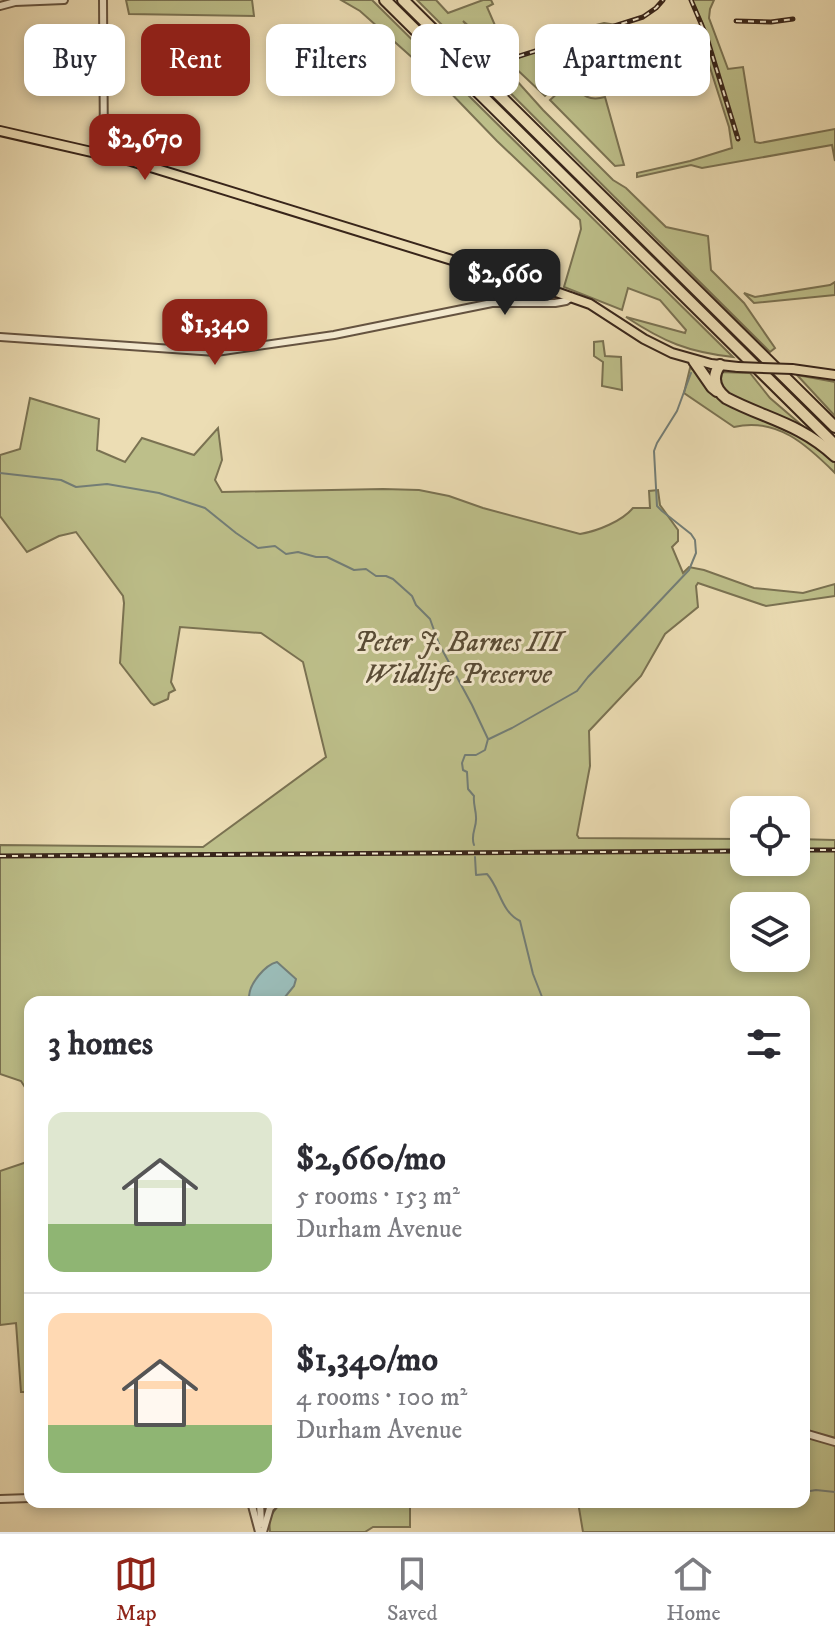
<!DOCTYPE html>
<meta charset="utf-8">
<style>
body{margin:0;font-family:"IM FELL DW Pica",serif;background:#f2f2f3;color:#2b2b33;height:100vh;display:flex;flex-direction:column;font-size:30px;white-space:nowrap}
*{box-sizing:border-box;margin:0}
p{font-size:26px;color:#7c7c81}
.icon{flex:none;width:44px;height:44px;fill:none;stroke:currentColor;stroke-width:2;stroke-linecap:round;stroke-linejoin:round}
.map{position:relative;flex:1;overflow:hidden}
.details{position:absolute;left:24px;top:996px;width:786px;height:512px;display:flex;flex-direction:column;background:#fff;border-radius:16px;box-shadow:0 4px 12px #0003}
.details>*{flex:none}
.top-card{position:absolute;left:24px;top:24px;width:788px;height:72px;display:flex;gap:16px}
.tools{position:absolute;left:730px;top:796px;display:grid;gap:16px}
.tools a{display:grid;place-items:center;width:80px;height:80px;border-radius:16px;background:#fff;box-shadow:0 4px 12px #0003;font-size:40px}
.price{position:absolute;translate:-50% -68px;padding:0 18px;border-radius:16px;background:#8f2418;color:#fff;font-size:26px;line-height:52px;filter:drop-shadow(0 2px 4px #0008)}
.price::after{content:'';position:absolute;left:50%;top:48px;width:24px;height:18px;margin-left:-12px;background:inherit;clip-path:polygon(0 0,100% 0,50% 100%)}
.price.current{background:#222;color:#fff}
ul{padding:0;list-style:none}
li{display:flex;align-items:center;gap:24px;height:200px;padding:0 24px}
li+li{border-top:2px solid #e1e1e2}
li span{display:grid;place-items:center;flex:none;width:224px;height:160px;border-radius:16px;color:#555}
li>.icon{margin-inline-start:auto}
span .icon{width:96px;height:96px;fill:#fffc;stroke-width:1}
li b{font-size:34px}
h2{display:flex;justify-content:space-between;align-items:center;height:96px;padding:0 24px;font-size:34px}
.tag{padding:0 28px;border-radius:16px;background:#fff;box-shadow:0 4px 12px #0003;font-size:28px;line-height:72px}
.tag.current{background:#8f2418;color:#fff}
.tab-bar{display:flex;justify-content:space-around;align-items:center;height:112px;border-top:2px solid #e1e1e2;background:#fff;font-size:22px;color:#7c7c81}
.tab-bar a{display:grid;justify-items:center;gap:4px}
.tab-bar .current{color:#8f2418}
.map>svg:first-child{display:block}
.green{fill:#bdbf8a;stroke:#7a7252;stroke-width:2;fill-rule:evenodd}
.water{fill:#9abab5;stroke:#737e77;stroke-width:2}
.lines{fill:none;stroke-linecap:round;stroke-linejoin:round}
.stream{stroke:#737e77;stroke-width:2}
.minor-casing{stroke:#655340;stroke-width:10}
.major-casing{stroke:#38251a;stroke-width:12}
.highway-casing{stroke:#38251a;stroke-width:14}
.minor{stroke:#f3e9ce;stroke-width:6}
.major{stroke:#ecddb4;stroke-width:8}
.highway{stroke:#ecddb4;stroke-width:10}
.rail-casing{stroke:#38251a;stroke-width:5}
.rail{stroke:#f3e9ce;stroke-width:2;stroke-dasharray:6;stroke-linecap:butt}
.major-bridge-casing{stroke:#38251a;stroke-width:12;stroke-linecap:butt}
.major-bridge{stroke:#ecddb4;stroke-width:8}
.labels{text-anchor:middle;dominant-baseline:central;stroke-width:6;stroke-linejoin:round;paint-order:stroke}
.park-label{font-size:28px;font-style:italic;fill:#594c36;stroke:#f3e9ce}
</style>
<div class="map">
<svg width="835" height="1532" viewBox="0 0 835 1532">
<rect width="100%" height="100%" fill="#ecddb4"/>
<filter id="stains"><feTurbulence type="fractalNoise" baseFrequency=".0025" numOctaves="4"/><feColorMatrix values="0 0 0 0 .2 0 0 0 0 .09 0 0 0 0 .02 0 0 0 .5 -.17"/></filter>
<radialGradient id="worn" r=".72"><stop offset=".6" stop-color="#630" stop-opacity="0"/><stop offset="1" stop-color="#630" stop-opacity=".3"/></radialGradient>
<!-- green -->
<g class="green">
<path d="M126,0H252L254,16L129,14Z"/>
<path d="M341,0H372L733,357C688,352 664,342 626,317L685,333L686,330L660,300L628,288L622,310L564,287L581,229L580,220L497,141L443,85L360,11Z"/>
<path d="M417,0H436L448,13L483,0H491L493,4L487,7L507,53L502,55L463,21L543,110L613,180L626,188L666,227L708,236L711,270L744,303L775,348L770,352Z"/>
<path d="M692,0H714L710,9L709,18L728,69L743,67L755,142L760,143L835,129V161L832,145L702,168L691,165L637,177V173L690,161L732,148L729,127L698,30L703,24Z"/>
<path d="M604,23L629,27L609,37L606,43L545,96L509,62L545,46L543,38Z"/>
<path d="M632,38L647,80L603,89V92C589,96 584,87 576,77L607,50Z"/>
<path d="M570,82C582,94 587,102 605,97L624,165L615,166L550,100Z"/>
<path d="M835,282V295L754,303L744,293L755,297L830,285Z"/>
<path d="M603,341L605,356L621,357L622,390L602,386L603,362L594,356V342Z"/>
<path d="M690,368L693,369L725,403L784,425L810,440L835,462V473C807,445 777,417 734,427L684,393Z"/>
<path d="M719,372L750,373L770,398L805,428L804,429L750,407L721,390Z"/>
<path d="M797,375L835,382V416Z"/>
<path d="M30,398L99,419L97,450L125,462L142,438L194,455L218,428L222,460L215,480L222,492L383,489L419,490L449,496L483,508L580,534C598,531 622,521 633,508H650L649,491L658,490L660,505L678,530V541L672,547L683,573L689,567L704,570L754,588L803,593L835,584V596L766,606L698,583L696,586L698,607L665,634L641,676L589,731L590,766L577,835L579,838L744,839V862H796V839L835,840V1532H583L578,1502H804V1002H30V1095L21,1081L0,1074V845L203,847L326,757L303,662L261,633L180,627L171,682L175,690L169,693L168,699L154,705L151,703L120,663L124,603L123,596L76,532L59,536L27,552L0,516V455L20,449ZM744,906H796V958H744Z"/>
<path d="M30,1161V1322L25,1326L26,1343L30,1349V1392H21L16,1323L0,1325V1171Z"/>
<path d="M410,1504V1527H373L365,1532H270L269,1518L278,1506Z"/>
</g>
<!-- water -->
<path class="water" d="M277,962L296,979L294,986L281,1002H255L249,996C250,983 265,965 277,962Z"/>
<g class="lines">
<!-- stream -->
<g class="stream">
<path d="M0,473L61,480L76,487L107,484L159,493L205,508L236,533L258,548L275,546L286,554L298,552L316,557H327L354,570L366,569L376,576H386L393,579L412,596L416,605L430,619L439,644L472,705L488,739L485,750L476,755H465L462,763L463,770L467,772L468,789L474,796C473,804 476,810 476,817C477,828 470,834 474,845"/>
<path d="M489,739L512,728L577,691L588,677L689,570L696,553L695,540L691,534L662,511L657,506L654,451L657,443L677,411L691,373"/>
<path d="M475,857L476,875L487,874C500,888 501,912 520,921L533,974L544,1002"/>
<path d="M804,1492L816,1490L835,1492"/>
</g>
<defs>
<g id="minor">
<path d="M103,0L104,154"/>
<path d="M0,6L15,2L64,0"/>
<path d="M0,337L216,352L334,335L492,303H555L566,301L572,297"/>
<path d="M804,1433L835,1442"/>
<path d="M0,1499L30,1498"/>
<path d="M251,1502L259,1532"/>
<path d="M260,1502L261,1524"/>
<path d="M263,1532L270,1508L277,1502"/>
</g>
<g id="major">
<path d="M0,131L131,161L559,293L590,304L644,339L672,353L711,364L738,367"/>
<path d="M792,369L835,375"/>
</g>
<g id="highway">
<path d="M385,0L835,445"/>
<path d="M403,0L835,427"/>
<path d="M694,361L712,387L717,391"/>
<path d="M720,365C711,377 715,389 726,398C766,419 799,423 835,456"/>
</g>
</defs>
<!-- minor casing -->
<use href="#minor" class="minor-casing"/>
<!-- major casing -->
<use href="#major" class="major-casing"/>
<!-- highway casing -->
<use href="#highway" class="highway-casing"/>
<!-- minor -->
<use href="#minor" class="minor"/>
<!-- major -->
<use href="#major" class="major"/>
<!-- highway -->
<use href="#highway" class="highway"/>
<defs>
<g id="rail">
<path d="M691,0L706,35L738,139"/>
<path d="M736,21L771,22L793,19"/>
<path d="M507,60L643,17L656,8L663,0"/>
<path d="M796,850H835"/>
<path d="M0,856L744,851"/>
</g>
</defs>
<!-- rail casing -->
<use href="#rail" class="rail-casing"/>
<!-- rail -->
<use href="#rail" class="rail"/>
<defs>
<path id="major-bridge" d="M738,367L792,369"/>
</defs>
<!-- major-bridge casing -->
<use href="#major-bridge" class="major-bridge-casing"/>
<!-- major-bridge -->
<use href="#major-bridge" class="major-bridge"/>
</g>
<g class="labels">
<!-- park labels -->
<g class="park-label">
<text x="458" y="642">Peter J. Barnes III<tspan x="458" dy="32">Wildlife Preserve</tspan></text>
</g>
</g>
<rect width="100%" height="100%" filter="url(#stains)"/>
<rect width="100%" height="100%" fill="url(#worn)"/>
</svg>
<div class="tools">
<a><svg class="icon" aria-label="locate" viewBox="0 0 24 24"><circle cx="12" cy="12" r="6"/><path d="M12 2v4M12 18v4M2 12h4M18 12h4"/></svg></a>
<a><svg class="icon" aria-label="layers" viewBox="0 0 24 24"><path d="M12 4l9 5-9 5-9-5zM3 14l9 5 9-5"/></svg></a>
</div>
<b class="price" style="left:145px;top:182px">$2,670</b>
<b class="price current" style="left:505px;top:317px">$2,660</b>
<b class="price" style="left:215px;top:367px">$1,340</b>
<div class="top-card">
<a class="tag">Buy</a>
<a class="tag current">Rent</a>
<a class="tag">Filters</a>
<a class="tag">New</a>
<a class="tag">Apartment</a>
</div>
<section class="details">
<h2>3 homes<svg class="icon" aria-label="filters" viewBox="0 0 24 24"><path d="M4 7h16M4 17h16"/><circle cx="9" cy="7" r="2"/><circle cx="15" cy="17" r="2"/></svg></h2>
<ul>
<li><span style="background:linear-gradient(#dfe7d0 70%,#8fb573 0)"><svg class="icon" aria-label="home" viewBox="0 0 24 24"><path d="M3 11l9-7 9 7M6 9v11h12V9"/></svg></span><div><b>$2,660/mo</b><p>5 rooms · 153 m²</p><p>Durham Avenue</p></div></li>
<li><span style="background:linear-gradient(#ffd9b3 70%,#8fb573 0)"><svg class="icon" aria-label="home" viewBox="0 0 24 24"><path d="M3 11l9-7 9 7M6 9v11h12V9"/></svg></span><div><b>$1,340/mo</b><p>4 rooms · 100 m²</p><p>Durham Avenue</p></div></li>
</ul>
</section>
</div>
<nav class="tab-bar">
<a class="current"><svg class="icon" aria-label="map" viewBox="0 0 24 24"><path d="M3 6l6-2 6 2 6-2v14l-6 2-6-2-6 2zM9 4v14M15 6v14"/></svg>Map</a>
<a><svg class="icon" aria-label="saved" viewBox="0 0 24 24"><path d="M7 4h10v16l-5-4-5 4z"/></svg>Saved</a>
<a><svg class="icon" aria-label="home" viewBox="0 0 24 24"><path d="M3 11l9-7 9 7M6 9v11h12V9"/></svg>Home</a>
</nav>
